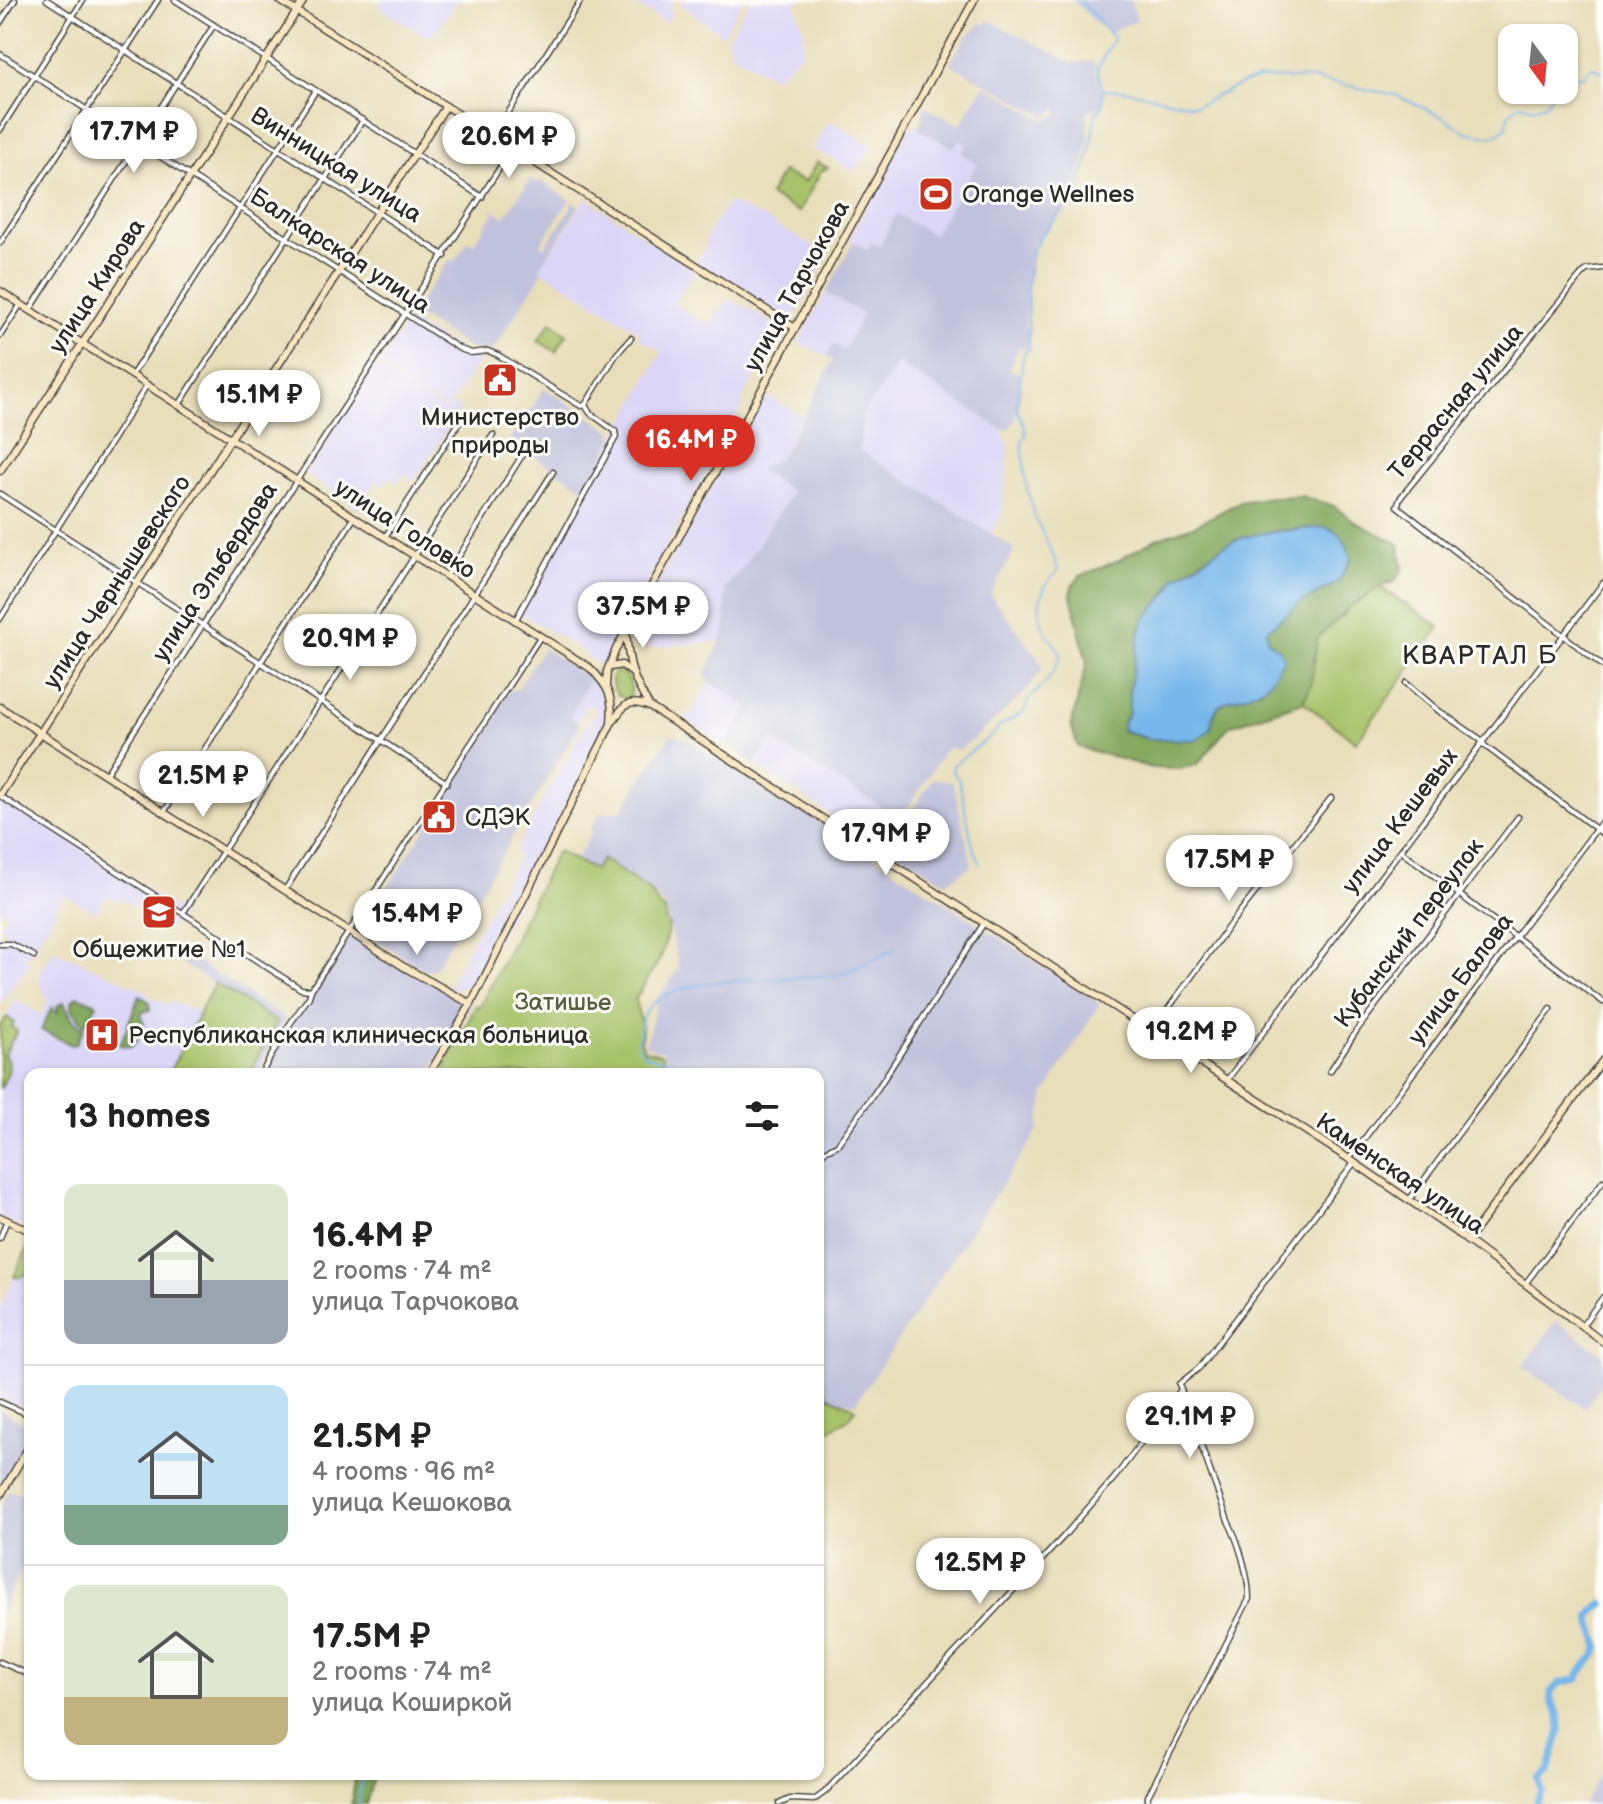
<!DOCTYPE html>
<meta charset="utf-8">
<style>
body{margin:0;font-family:"Balsamiq Sans",sans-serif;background:#f6f6f6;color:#222;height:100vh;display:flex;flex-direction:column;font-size:30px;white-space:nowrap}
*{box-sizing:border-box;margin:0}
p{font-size:26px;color:#767676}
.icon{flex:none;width:44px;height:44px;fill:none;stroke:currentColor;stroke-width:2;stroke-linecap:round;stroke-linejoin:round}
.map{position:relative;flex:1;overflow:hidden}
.drawer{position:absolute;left:24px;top:1068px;width:800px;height:712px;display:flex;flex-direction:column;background:#fff;border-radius:16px;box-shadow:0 2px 6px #0004}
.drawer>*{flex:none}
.needle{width:52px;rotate:165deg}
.buttons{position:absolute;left:1498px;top:24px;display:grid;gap:16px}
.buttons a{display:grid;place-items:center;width:80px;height:80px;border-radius:16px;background:#fff;box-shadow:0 2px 6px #0004;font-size:40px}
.price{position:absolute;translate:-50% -68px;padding:0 18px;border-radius:28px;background:#fff;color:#222;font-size:26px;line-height:52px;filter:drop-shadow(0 2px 4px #0008)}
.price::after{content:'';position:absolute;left:50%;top:48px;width:24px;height:18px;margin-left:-12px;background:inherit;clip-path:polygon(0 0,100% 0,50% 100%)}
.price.selected{background:#d93025;color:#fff}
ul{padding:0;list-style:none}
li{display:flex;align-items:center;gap:24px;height:200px;padding:0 40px}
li+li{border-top:2px solid #e0e0e0}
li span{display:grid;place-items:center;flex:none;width:224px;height:160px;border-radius:16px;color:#555}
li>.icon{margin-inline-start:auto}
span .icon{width:96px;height:96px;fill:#fffc;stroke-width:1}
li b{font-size:34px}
h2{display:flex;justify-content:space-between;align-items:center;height:96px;padding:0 40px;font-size:34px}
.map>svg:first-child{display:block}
.built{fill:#dbd6f7}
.industrial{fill:#c1c2dd}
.green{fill:#a7c36a;stroke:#69774a;stroke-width:2}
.forest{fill:#85a95e;stroke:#586a44;stroke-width:2;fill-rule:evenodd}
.water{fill:#77b7eb;stroke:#51718b;stroke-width:2}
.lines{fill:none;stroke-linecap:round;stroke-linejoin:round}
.stream{stroke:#77b7eb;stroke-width:2}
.river{stroke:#77b7eb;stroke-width:7}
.street-casing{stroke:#484640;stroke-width:7}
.secondary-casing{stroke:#484640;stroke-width:9}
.street{stroke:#fff;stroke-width:4}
.secondary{stroke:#f9e7c3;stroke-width:6}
.labels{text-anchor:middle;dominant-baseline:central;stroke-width:6;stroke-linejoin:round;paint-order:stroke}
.street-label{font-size:24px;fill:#2b2b2b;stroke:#fdfcf7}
.poi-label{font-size:24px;fill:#2b2b2b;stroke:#fdfcf7;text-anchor:start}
.park-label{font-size:24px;fill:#566041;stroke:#fdfcf7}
.neighbourhood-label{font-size:26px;letter-spacing:2px;fill:#2b2b2b;stroke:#fdfcf7}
</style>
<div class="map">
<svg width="1603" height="1804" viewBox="0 0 1603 1804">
<rect width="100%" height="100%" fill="#fdfcf7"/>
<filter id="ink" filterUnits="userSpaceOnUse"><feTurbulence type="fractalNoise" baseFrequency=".0125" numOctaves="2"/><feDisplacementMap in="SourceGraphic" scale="16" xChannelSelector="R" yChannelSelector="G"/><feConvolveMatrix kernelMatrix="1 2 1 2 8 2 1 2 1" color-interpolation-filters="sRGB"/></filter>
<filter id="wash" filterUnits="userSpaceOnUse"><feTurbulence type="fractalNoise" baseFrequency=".006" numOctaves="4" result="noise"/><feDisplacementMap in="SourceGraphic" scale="32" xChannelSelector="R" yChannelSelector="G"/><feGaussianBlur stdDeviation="1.8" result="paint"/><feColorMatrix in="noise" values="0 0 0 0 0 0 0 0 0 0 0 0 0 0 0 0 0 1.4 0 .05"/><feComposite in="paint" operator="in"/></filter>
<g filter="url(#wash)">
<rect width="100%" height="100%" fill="#e9deba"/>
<!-- built -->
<g class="built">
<path d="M382,0H457V1L433,36L428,33L425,37L378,6Z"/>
<path d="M629,0H674L669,9L673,12L668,22L663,21Z"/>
<path d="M684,0H743L723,35L681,5Z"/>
<path d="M750,0H804L795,3L803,29V52L775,78L732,54L727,39Z"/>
<path d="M830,120L872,146L856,172L813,149Z"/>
<path d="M911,125L949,146L959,140L967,144L962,153L977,164L933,235L868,250L848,240Z"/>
<path d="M586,198L695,271L674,304L709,325L729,298L781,328L742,401L744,403L604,662L597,664L580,649L520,613L662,351L638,338L641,333L540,269Z"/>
<path d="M729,202L762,217L828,255L794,318H785L696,262L703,252L710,229Z"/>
<path d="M826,293L863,313L844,350L834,345L827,356L798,343Z"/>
<path d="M408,320L479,361L447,410L379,365Z"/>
<path d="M373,364L447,412L453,404L461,409L414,481L404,474L398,482L390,477L383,485L376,481L358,509L306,474L338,425L335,422Z"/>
<path d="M899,364L1001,429L1009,446L1002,514L991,534L859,450L863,413Z"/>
<path d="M764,394L803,416L778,459L759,469L792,492L746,564L725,588V632L722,641L647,648L653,626L643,632L633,627Z"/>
<path d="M590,679L608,692L610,710L552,834L498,940L492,942L483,960L485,964L472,987L460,985L457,991L448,986L519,856L515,853L519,843L577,739L597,709L588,705L577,722L570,718Z"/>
<path d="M710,682L749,706L726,744L686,720Z"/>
<path d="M771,740L901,819L903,822L884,850L754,764Z"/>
<path d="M0,796L183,913L170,930L123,900L106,897L96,913L64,895L34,949L24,958L31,963L0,1005V940L5,931L0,924L7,914L0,910Z"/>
<path d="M52,949L144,990L151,998L168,1004L170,1001L199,1012L180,1054L168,1074H30V1231L0,1217V1025L16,1000L42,1015L48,1001L38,978Z"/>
<path d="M30,1239V1410L0,1398V1309Z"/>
</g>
<!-- industrial -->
<g class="industrial">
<path d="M1072,0H1130L1137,21L1113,30V39Z"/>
<path d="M989,20L1073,63L1090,61L1096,65L1094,68L1102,93V107L1087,111L1089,140L1076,186L1062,211L1034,243L1029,260L1025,327L1029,330L1028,340L1026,349L1020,346L1009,368L1021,375L1015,420L1009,430L1001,429L899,364L863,413L859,450L1015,549L990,595L1037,656L1043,668L1025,693L994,721L958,751L951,747L945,750L901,819L772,740L754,764L726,744L749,706L710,682L705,675L725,632V588L746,564L792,492L758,469L778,459L786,449L833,360L827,356L834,344L844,350L863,314L826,293L853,242L868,250L871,243L880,246L896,214L933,235L977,164L962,153L967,144L959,140L955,146H950L918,129L925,107L960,125L984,85L1045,120L1058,114L1057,108L1047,117L950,64L964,40L982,22L985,25Z"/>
<path d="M530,179L535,182H542L570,200L540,244L545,247L570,209L572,201L579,206L540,268L542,273L493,350L468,348L413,312L449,260H455L468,241L473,244L493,215V210L505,217Z"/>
<path d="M544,388L613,432V439L585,489L510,441Z"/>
<path d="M543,648L590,679L570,717L580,724L434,969L426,971L360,930L498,716L495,713L510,689L516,691Z"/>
<path d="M671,734L689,741L810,816L1100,1003L1045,1094L1038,1131L855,1404L834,1399L828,1394V1389L818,1383V1074H671L663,1051L645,1046L658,998L679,969L666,908L651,890L602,858L594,870L576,859L592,833L590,830L600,813L621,811Z"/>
<path d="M933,779L953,782L972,865L946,883L888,846Z"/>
<path d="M350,931L404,967L471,1004L429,1074H253L252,1069L276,1022L171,957L174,947L286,1019L257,1071L261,1073Z"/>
<path d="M1556,1321L1603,1355V1382L1585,1408L1522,1367Z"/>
<path d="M0,1410L30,1428V1436L0,1487Z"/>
<path d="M9,1490L27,1497L30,1492V1551L0,1614V1510Z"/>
<path d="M1603,1769V1804H1583Z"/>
</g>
<!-- green -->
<g class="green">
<path d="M817,162L828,168L821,171L799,212L769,195L782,172L805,182Z"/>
<path d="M551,322L567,334L556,352L538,341Z"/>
<path d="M1378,586L1440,627L1356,742L1303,702L1311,685L1317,639L1331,624L1344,616L1349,606L1360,602Z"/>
<path d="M617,670C629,674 636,689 627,699C615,697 611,687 612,676Z"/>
<path d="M557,851L594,870L602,859L650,891L659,906L665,910L666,922L669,925L661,957L635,1000L642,1026L641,1041L644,1050L662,1054L667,1074H445L447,1063L476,1006L480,1007Z"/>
<path d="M215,983L277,1022L252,1068L253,1074H168C185,1044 198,1013 215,983Z"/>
<path d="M7,1017L14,1022L12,1027L17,1031L4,1055C13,1068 7,1075 0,1089V1025Z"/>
<path d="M30,1242V1276L26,1274L19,1278L14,1277Z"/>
<path d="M818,1385L826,1390L827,1395L856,1409L848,1419L818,1437Z"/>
</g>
<!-- forest -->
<g class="forest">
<path d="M1301,496L1334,506L1353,521L1399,544L1403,569L1394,582C1375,585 1367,600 1349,606C1342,620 1327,626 1317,639L1311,685L1303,702L1229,726L1198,764L1180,769L1152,768L1078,747L1071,725L1087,663L1071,596L1072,585L1080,576L1119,560L1158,538L1194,526L1240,502L1270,497ZM1324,527L1351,559L1338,582L1300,603L1267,630L1268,641L1279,649L1260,690C1235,698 1212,698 1211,729L1148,739L1123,731V723L1129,713L1140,631C1148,610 1168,598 1175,577C1195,568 1210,552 1229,543C1252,531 1298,530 1324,527Z"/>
<path d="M77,996L97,1004L84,1026L72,1009V1001Z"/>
<path d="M139,996L150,1002V1010L143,1012L141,1017L144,1023L140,1037L131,1047L120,1045Z"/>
<path d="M64,1002L72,1019L84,1029L76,1044L72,1045L41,1030L52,1007L55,1012H58L57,1006Z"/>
<path d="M356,1774H375L366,1804H351Z"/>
</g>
<!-- water -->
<path class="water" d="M1324,527C1342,531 1347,543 1351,559L1338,582L1300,603L1267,630L1268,641L1279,649L1284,659C1277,670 1271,683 1260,689C1237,703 1212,694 1211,729L1196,740L1148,739L1122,730L1123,723L1129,713V692L1140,631L1144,620L1171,589L1175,577C1195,569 1210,552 1229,543C1251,531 1298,530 1324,527Z"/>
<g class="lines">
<!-- stream -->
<g class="stream">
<path d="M1564,74L1584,77L1586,71L1592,67L1603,72"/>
<path d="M1103,90H1124L1196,106L1244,83L1262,78L1312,79L1396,95L1444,118L1466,132L1493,137L1506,128L1510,112L1521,104L1534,108L1547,103L1554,90"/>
<path d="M980,865L973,847L959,780L952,772L953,765L995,733L998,727L1024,712L1029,699L1049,679L1061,656C1058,645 1049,639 1044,629C1034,608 1041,585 1058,571C1054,551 1043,536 1035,517C1026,493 1024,465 1022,440L1026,437L1025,427L1017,409L1023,358L1025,351L1029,349L1027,284L1032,251L1039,238L1069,204L1076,200L1092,143L1095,115L1102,107L1103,90L1097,69L1114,37L1079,0"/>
<path d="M673,1074L668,1062L645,1055L638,1046C640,1035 640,1018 647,1010C678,970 785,983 833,975C856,971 874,958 895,949"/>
<path d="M358,1804L363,1774"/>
</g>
<!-- river -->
<path class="river" d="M1536,1804L1541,1790L1538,1779L1548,1772L1560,1731L1559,1715L1551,1701V1692L1560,1683L1578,1679C1580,1665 1599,1659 1598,1645C1596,1626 1579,1620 1603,1604"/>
</g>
</g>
<g filter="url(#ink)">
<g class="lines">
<defs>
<g id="street">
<path d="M47,0L445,256"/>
<path d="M175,0L482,197"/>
<path d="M0,23L15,0"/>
<path d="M0,54L460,349L471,353L488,351L498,355L581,406L585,405"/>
<path d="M0,130L83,0"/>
<path d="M493,136L581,0"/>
<path d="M0,243L158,0"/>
<path d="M1603,268L1587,270L1583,273L1401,497L1397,506L1603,666"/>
<path d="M30,310L214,25"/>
<path d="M0,336L21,304"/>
<path d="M132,375L315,92"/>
<path d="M179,405L363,120"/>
<path d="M0,494L447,783"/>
<path d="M385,537L464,415"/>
<path d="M446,577L523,454"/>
<path d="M0,619L147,385"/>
<path d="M515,621L616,437L615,431L590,413L585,405L616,355L631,338"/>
<path d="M1406,683L1439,711L1480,739L1485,746L1603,834"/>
<path d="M106,774L512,149"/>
<path d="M0,796L301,989L311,990"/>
<path d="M164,812L354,518"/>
<path d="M1401,851L1603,1002"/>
<path d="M285,890L553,472"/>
<path d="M183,913L493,435"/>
<path d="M0,944H11L34,956"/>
<path d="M1151,1032L1231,923L1331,798"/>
<path d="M1330,1071L1357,1030L1518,817"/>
<path d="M261,1074L287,1028L309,997L311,990L540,637"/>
<path d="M1227,1080L1603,583"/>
<path d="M1349,1159L1603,820"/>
<path d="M818,1160L823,1152L837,1145L878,1088L984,923"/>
<path d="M1409,1200L1551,1009"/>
<path d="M0,1238L7,1220"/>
<path d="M1525,1284L1603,1181"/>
<path d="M1582,1326L1603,1297"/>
<path d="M0,1402L30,1415"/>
<path d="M0,1662L30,1675"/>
<path d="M779,1804L790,1799L814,1800L825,1792L1063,1537L1116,1476L1180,1391"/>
<path d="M1147,1804L1148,1796L1249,1599C1249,1576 1239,1542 1228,1521L1179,1384L1199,1368L1354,1163"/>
</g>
<g id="secondary">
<path d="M279,0L795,328"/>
<path d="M0,291L590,668C607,685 614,696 611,721"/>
<path d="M0,471L304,0"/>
<path d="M626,632C629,666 632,678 650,707"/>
<path d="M610,667L622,665L631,672"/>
<path d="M606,686L607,671L616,649L745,420L974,0"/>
<path d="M0,707L404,967L471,1004"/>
<path d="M0,795L446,106"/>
<path d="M429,1074L471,1004L611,724C624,705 627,698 650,707L1349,1159L1457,1233L1603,1342"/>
<path d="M0,1217L30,1231"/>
<path d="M1467,1241L1603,1060"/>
<path d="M0,1496L30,1445"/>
</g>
</defs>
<!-- street casing -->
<use href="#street" class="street-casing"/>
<!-- secondary casing -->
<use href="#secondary" class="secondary-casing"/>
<!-- street -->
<use href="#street" class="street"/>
<!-- secondary -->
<use href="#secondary" class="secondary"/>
</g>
</g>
<!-- icons -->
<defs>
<symbol id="stadium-square" viewBox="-11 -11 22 22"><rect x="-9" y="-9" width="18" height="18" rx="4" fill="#c8321e" stroke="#fdfcf7"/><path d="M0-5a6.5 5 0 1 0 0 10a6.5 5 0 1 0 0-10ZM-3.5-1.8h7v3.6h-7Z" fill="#fff"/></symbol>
<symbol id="civic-square" viewBox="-11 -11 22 22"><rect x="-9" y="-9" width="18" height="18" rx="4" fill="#c8321e" stroke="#fdfcf7"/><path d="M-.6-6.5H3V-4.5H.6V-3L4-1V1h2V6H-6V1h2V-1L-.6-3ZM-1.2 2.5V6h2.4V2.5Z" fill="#fff"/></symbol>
<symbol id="university-square" viewBox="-11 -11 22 22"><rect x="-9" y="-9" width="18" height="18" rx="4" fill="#c8321e" stroke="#fdfcf7"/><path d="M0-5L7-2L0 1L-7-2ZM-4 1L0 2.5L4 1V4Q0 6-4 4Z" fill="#fff"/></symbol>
<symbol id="hospital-square" viewBox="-11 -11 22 22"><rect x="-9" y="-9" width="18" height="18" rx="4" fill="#c8321e" stroke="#fdfcf7"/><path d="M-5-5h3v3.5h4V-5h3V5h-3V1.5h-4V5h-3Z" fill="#fff"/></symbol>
</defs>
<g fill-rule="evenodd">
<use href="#stadium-square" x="916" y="174" width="40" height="40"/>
<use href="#civic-square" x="480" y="360" width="40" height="40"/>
<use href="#civic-square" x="419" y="797" width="40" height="40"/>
<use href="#university-square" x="139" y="892" width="40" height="40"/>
<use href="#hospital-square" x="82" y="1015" width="40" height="40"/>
</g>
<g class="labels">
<!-- street labels -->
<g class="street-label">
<text transform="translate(336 165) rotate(32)">Винницкая улица</text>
<text transform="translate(340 251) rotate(33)">Балкарская улица</text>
<text transform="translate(97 286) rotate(-57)">улица Кирова</text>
<text transform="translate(797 286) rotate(-61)">улица Тарчокова</text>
<text transform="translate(1456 402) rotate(-50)">Террасная улица</text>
<text transform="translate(405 529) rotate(33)">улица Головко</text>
<text transform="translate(215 572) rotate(-57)">улица Эльбердова</text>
<text transform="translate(117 582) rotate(-57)">улица Чернышевского</text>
<text transform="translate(1400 821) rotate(-53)">улица Кешевых</text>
<text transform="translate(1409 933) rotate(-53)">Кубанский переулок</text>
<text transform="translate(1461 979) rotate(-53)">улица Балова</text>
<text transform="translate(1400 1174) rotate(34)">Каменская улица</text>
</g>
<!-- poi labels -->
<g class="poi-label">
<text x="962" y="194">Orange Wellnes</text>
<text x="500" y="417" text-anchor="middle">Министерство<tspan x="500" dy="28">природы</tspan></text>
<text x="465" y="817">СДЭК</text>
<text x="159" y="949" text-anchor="middle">Общежитие №1</text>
<text x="128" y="1035">Республиканская клиническая больница</text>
</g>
<!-- park labels -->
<g class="park-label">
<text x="563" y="1002">Затишье</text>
</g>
<!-- neighbourhood labels -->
<g class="neighbourhood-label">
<text x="1480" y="656">КВАРТАЛ Б</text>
</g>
</g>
</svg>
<div class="buttons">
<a><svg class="needle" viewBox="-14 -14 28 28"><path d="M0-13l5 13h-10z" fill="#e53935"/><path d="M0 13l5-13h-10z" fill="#767676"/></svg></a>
</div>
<b class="price" style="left:134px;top:175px">17.7M ₽</b>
<b class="price" style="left:509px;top:180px">20.6M ₽</b>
<b class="price" style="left:259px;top:438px">15.1M ₽</b>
<b class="price selected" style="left:691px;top:483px">16.4M ₽</b>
<b class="price" style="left:643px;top:650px">37.5M ₽</b>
<b class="price" style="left:350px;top:682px">20.9M ₽</b>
<b class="price" style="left:203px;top:819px">21.5M ₽</b>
<b class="price" style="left:886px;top:877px">17.9M ₽</b>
<b class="price" style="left:1229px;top:903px">17.5M ₽</b>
<b class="price" style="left:417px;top:957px">15.4M ₽</b>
<b class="price" style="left:1191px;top:1075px">19.2M ₽</b>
<b class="price" style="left:1190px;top:1460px">29.1M ₽</b>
<b class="price" style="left:980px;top:1606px">12.5M ₽</b>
<section class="drawer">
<h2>13 homes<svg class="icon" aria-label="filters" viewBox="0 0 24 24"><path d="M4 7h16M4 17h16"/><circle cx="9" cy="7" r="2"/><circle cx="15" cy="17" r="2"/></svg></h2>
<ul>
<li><span style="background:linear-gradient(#dfe7d0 60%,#9aa5b1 0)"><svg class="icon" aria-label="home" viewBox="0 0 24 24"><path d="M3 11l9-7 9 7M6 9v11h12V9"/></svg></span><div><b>16.4M ₽</b><p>2 rooms · 74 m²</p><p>улица Тарчокова</p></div></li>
<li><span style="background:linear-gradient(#bfe0f5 75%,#7fa58c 0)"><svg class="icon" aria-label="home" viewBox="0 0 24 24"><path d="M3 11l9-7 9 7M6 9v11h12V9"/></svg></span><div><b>21.5M ₽</b><p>4 rooms · 96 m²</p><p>улица Кешокова</p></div></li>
<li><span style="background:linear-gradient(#dfe7d0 70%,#c2b280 0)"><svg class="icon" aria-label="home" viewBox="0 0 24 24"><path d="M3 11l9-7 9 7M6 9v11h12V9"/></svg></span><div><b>17.5M ₽</b><p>2 rooms · 74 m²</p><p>улица Коширкой</p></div></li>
</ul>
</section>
</div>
